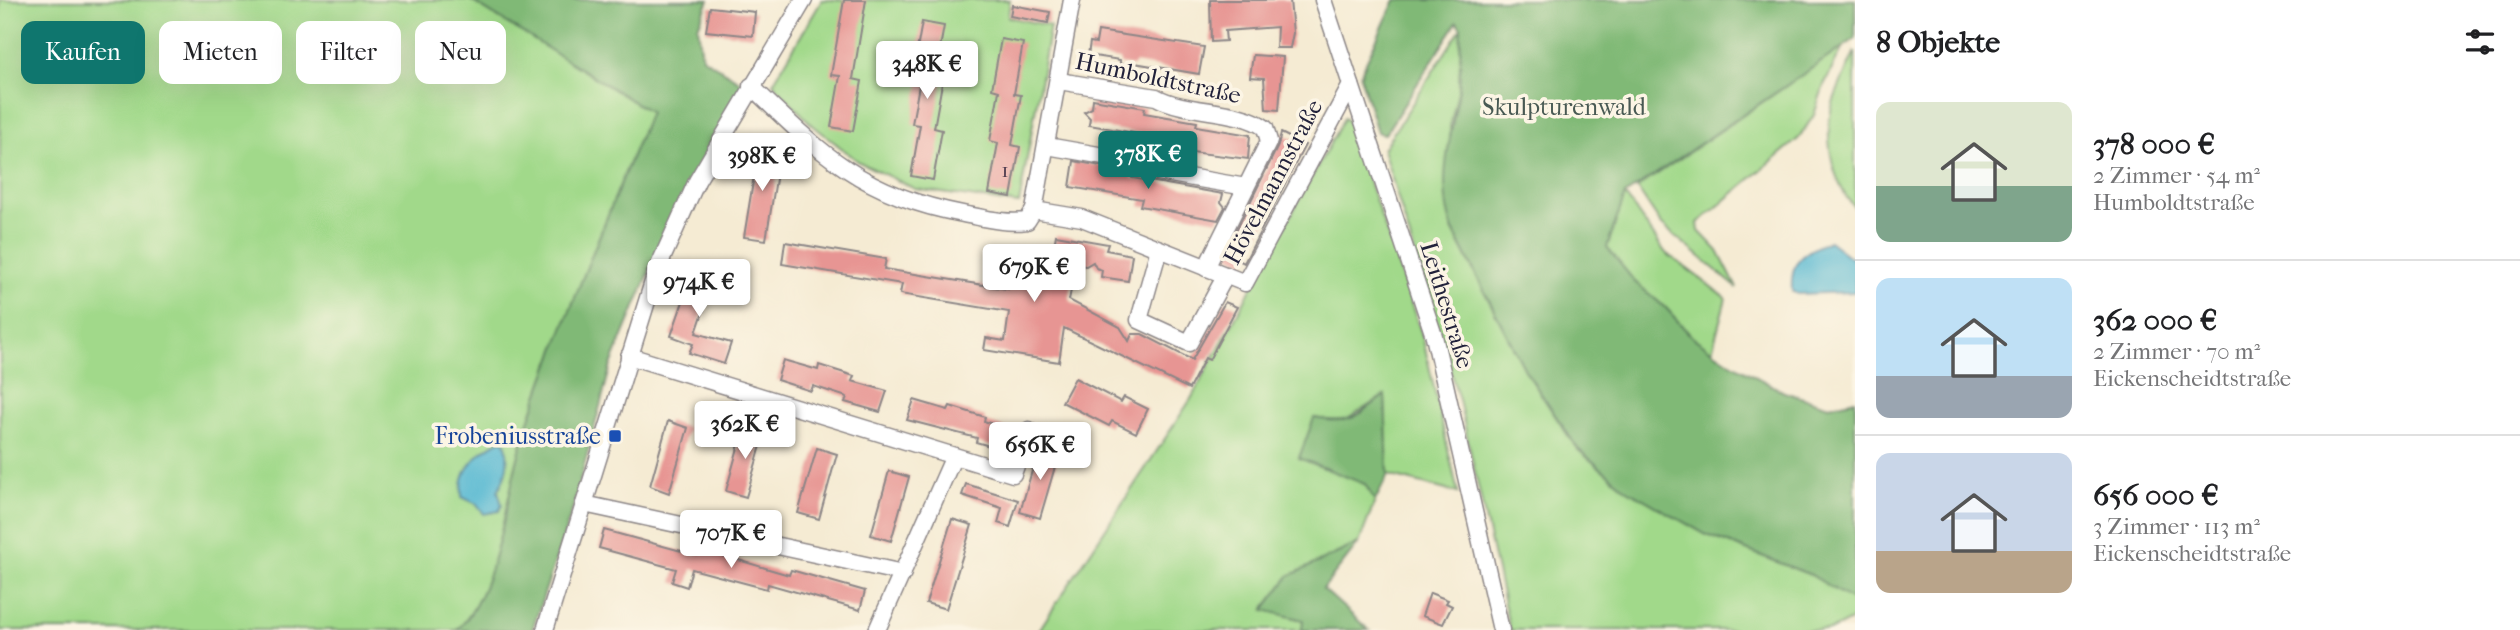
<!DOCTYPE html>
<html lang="de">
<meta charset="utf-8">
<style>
body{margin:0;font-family:"IM FELL French Canon",serif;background:#f2f2f2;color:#202124;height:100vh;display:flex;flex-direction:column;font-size:26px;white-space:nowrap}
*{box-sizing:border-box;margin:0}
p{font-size:23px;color:#757577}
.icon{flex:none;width:38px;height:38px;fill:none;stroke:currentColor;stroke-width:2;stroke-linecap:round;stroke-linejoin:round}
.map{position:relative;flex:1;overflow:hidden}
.sheet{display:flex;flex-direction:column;background:#fff;width:665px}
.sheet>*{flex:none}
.guide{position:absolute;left:21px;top:21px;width:665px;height:63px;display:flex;gap:14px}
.price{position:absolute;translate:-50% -60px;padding:0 16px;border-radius:7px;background:#fff;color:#222;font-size:23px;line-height:46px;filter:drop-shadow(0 2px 4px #0008)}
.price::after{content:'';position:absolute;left:50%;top:42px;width:21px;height:16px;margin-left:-10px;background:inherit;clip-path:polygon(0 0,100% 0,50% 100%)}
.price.on{background:#0f766e;color:#fff}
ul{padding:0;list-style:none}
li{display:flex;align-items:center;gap:21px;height:175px;padding:0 21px}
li+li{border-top:2px solid #e0e0e0}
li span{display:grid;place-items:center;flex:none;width:196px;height:140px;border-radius:14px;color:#555}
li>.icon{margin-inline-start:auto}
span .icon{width:84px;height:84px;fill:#fffc;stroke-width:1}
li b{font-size:30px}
h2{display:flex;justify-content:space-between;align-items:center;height:84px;padding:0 21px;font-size:30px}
.pill{padding:0 24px;border-radius:14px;background:#fff;box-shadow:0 7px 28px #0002;font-size:24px;line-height:63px}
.pill.on{background:#0f766e;color:#fff}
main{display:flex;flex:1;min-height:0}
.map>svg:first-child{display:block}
.green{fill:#a1d98a;stroke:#627e62;stroke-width:2}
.forest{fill:#80b976;stroke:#516e58;stroke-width:2}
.water{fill:#54b8d2;stroke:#3b6d86;stroke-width:2}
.building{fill:#e79593}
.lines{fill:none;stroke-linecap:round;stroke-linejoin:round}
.minor-casing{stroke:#8c8687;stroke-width:19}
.minor{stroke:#fff;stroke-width:16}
.transit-dot{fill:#1a4fb4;stroke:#fcf5e5;stroke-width:2.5}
.labels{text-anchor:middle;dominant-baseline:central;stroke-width:7;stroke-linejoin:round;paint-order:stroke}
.number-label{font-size:21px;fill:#533f51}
.street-label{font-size:24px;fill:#22223b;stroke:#fcf5e5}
.park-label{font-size:24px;fill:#485953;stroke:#fcf5e5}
.transit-label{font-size:24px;fill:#164399;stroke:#fcf5e5;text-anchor:end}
</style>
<main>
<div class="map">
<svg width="1855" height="630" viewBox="0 0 1855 630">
<rect width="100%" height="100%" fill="#fcf5e5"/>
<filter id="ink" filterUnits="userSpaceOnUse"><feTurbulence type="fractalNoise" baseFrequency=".0143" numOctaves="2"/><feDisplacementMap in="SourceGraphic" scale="14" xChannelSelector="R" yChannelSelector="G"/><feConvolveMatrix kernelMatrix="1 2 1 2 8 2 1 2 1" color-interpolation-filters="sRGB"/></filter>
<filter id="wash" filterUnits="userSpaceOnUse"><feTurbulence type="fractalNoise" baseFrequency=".00686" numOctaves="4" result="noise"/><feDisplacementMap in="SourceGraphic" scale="28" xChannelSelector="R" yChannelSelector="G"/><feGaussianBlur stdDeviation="1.57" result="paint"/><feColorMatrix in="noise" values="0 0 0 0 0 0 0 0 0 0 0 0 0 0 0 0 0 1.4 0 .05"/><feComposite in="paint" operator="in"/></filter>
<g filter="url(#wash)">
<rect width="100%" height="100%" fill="#f5ebd3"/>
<!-- green -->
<g class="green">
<path d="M0,0H470L650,112C607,217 563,323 526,430C506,487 500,589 457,630H0Z"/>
<path d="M822,0H1010L1008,17L1050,26L1019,204L915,189L859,162L810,123L773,83Z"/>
<path d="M1461,28L1459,87L1450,126L1452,229L1525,370L1577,449L1626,489L1705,534L1811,575L1855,601V618L1831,630H1510L1459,400L1383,149Z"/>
<path d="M1843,47L1824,85L1814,115L1798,139L1698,223L1699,231L1718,251L1737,288L1661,224L1637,188Z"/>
<path d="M1855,51V208C1832,183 1823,135 1833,103C1839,85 1848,68 1855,51Z"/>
<path d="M1344,118L1348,121L1422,335L1458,493L1388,475L1385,395L1341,423L1315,418L1299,458L1365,484L1375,501L1359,543L1289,576L1264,609L1304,621L1302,630H1039L1191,399Z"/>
<path d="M1625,195L1665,252L1726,298L1712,351L1692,337L1667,309L1635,282L1607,247Z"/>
</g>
<!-- forest -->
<g class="forest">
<path d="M470,0H709L698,27L702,57L747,86L668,228L611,365L572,511L532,630H457C500,589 506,488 526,430C563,323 607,217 650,112Z"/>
<path d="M1395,0H1855V39L1625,195L1607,247L1635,282L1667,309L1692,337L1734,365L1784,392L1829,406L1855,400V602L1811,575L1705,534L1626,489L1578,449L1525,370L1453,230C1435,181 1452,137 1459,87C1461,68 1460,47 1461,28L1457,22L1385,134L1377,132L1360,75Z"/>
<path d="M1385,395L1388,475L1375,501L1365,484L1299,458L1314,418C1353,425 1355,417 1385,395Z"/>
<path d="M1359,543L1323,589L1369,630H1302L1303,620L1264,610L1289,576Z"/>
</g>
<!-- water -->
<g class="water">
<path d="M1829,241L1855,261V292L1797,294L1792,291C1790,260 1802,253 1829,241Z"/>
<path d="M499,441H505C510,460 507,474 498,491L502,505L499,511L484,514L477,504L462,497C459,469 477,453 499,441Z"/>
</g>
<g id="blocks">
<!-- building -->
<g class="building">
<path d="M844,0H866L853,79L862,81L853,131L831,127L840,76L831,75Z"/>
<path d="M1210,0H1290L1293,33L1290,48H1276L1277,27L1225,31L1226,41L1211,42Z"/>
<path d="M1012,5L1050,12L1048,23L1010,16Z"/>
<path d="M710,7L755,12L753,36L706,31Z"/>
<path d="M922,22L944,26L935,76L943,78L934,128L942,130L933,180L911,176L920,125L912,124L921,74L913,72Z"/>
<path d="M1098,31L1204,47L1199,74L1134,63L1133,66L1120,64V60L1088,55L1090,42L1096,43Z"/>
<path d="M1001,39L1023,43L1014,94L1021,95L1012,145L1020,147L1011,197L989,193L998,143L990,141L999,91L992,89Z"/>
<path d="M1253,55L1283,57L1279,110L1266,109L1264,78L1250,77Z"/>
<path d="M1093,99L1145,108L1144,113L1197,122L1196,126L1250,135L1248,159L1191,152L1192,148L1153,142L1154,136L1089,125L1090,118L1084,112L1092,108Z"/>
<path d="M1281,133L1305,145L1244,263L1225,253L1278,146Z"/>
<path d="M759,145L781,149L766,240L744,237Z"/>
<path d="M1074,161L1133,172L1132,178L1223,194L1221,202L1225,207L1218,220L1140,206L1142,199L1070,187Z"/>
<path d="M1056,235L1108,244L1106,250L1132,255L1128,281L1101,277L1102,270L1096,268L1093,262L1086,266L1076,265L1069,300L1120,327L1129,341L1132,334H1142L1192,360L1225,302L1237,307L1209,360L1205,358L1189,389L1064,328L1059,362L984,350L986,338L1005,341L1009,312L900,294L902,284L782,264L785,242L886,259L884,269L1008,289L1011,264L1050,269Z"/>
<path d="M695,267L716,274L696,333L731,343L724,364L689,353L693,344L671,336Z"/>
<path d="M783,360L818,370L819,365L854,376L852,381L887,391L880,412L845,402L847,397L813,386L811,391L777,380Z"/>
<path d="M1075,378L1121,402L1124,397L1148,409L1136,433L1112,421L1109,426L1062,402Z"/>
<path d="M914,400L948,410L950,406L985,417L984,421L1017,432L1010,452L976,442L977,438L907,420Z"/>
<path d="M668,421L688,428L669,493L650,486Z"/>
<path d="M744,426L765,432L746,497L726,491Z"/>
<path d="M1039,447L1059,453L1040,518L1020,512Z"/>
<path d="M817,448L837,454L819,519L798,513Z"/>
<path d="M889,471L909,477L891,541L871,535Z"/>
<path d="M966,484L1018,500L1010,527L998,523L1002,508L962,495Z"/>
<path d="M952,519L972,525L946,609L926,603Z"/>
<path d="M604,530L696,555L698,550L735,559L789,575L791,570L865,591L860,610L768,584L767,589L692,569L687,587L672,582L676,569L599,548Z"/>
<path d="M1430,593L1448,600L1446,603L1452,606L1443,624L1422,616Z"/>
</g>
</g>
</g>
<g filter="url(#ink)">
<use href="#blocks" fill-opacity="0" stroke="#8c8687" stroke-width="2"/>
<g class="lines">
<defs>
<g id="minor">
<path d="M1323,0L1434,336L1501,630"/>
<path d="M1059,81L1156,97C1187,114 1239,108 1265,128L1269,141L1206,268"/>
<path d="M751,86C821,154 864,196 963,214C984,218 1005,224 1027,221L1034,210L1072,0"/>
<path d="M1047,146L1144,163L1159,172L1246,187"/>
<path d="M1034,210L1082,218L1245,283L1351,85"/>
<path d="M1159,249L1139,320L1189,343L1226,275"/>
<path d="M629,356L1013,474L1029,430"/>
<path d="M584,504L903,573"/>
<path d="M545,630L656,272L697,181L804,0"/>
<path d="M877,630L954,456"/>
</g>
</defs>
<!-- minor casing -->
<use href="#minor" class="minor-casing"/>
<!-- minor -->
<use href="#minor" class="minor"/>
</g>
</g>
<!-- markers -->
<rect class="transit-dot" x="608" y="429" width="14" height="14" rx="3.5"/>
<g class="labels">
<!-- number labels -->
<g class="number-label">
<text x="1005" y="170">1</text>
</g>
<!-- street labels -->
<g class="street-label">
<text transform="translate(1158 78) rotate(12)">Humboldtstraße</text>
<text transform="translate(1273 182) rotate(-62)">Hövelmannstraße</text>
<text transform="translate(1447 305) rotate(73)">Leithestraße</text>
</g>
<!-- park labels -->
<g class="park-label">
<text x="1564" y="107">Skulpturenwald</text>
</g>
<!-- transit labels -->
<g class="transit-label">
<text x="601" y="436">Frobeniusstraße</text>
</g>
</g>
</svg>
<b class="price" style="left:927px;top:101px">348K €</b>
<b class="price on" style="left:1148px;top:191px">378K €</b>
<b class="price" style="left:762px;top:193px">398K €</b>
<b class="price" style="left:1034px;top:304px">679K €</b>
<b class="price" style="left:699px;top:319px">974K €</b>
<b class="price" style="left:745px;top:461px">362K €</b>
<b class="price" style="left:1040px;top:482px">656K €</b>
<b class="price" style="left:731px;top:570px">707K €</b>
<div class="guide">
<a class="pill on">Kaufen</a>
<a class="pill">Mieten</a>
<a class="pill">Filter</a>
<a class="pill">Neu</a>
</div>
</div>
<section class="sheet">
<h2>8 Objekte<svg class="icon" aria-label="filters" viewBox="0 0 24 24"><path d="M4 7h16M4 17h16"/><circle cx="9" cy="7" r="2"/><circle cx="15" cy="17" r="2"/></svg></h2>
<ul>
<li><span style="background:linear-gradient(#dfe7d0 60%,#7fa58c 0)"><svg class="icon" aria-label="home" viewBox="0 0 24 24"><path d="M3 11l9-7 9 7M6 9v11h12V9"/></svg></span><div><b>378 000 €</b><p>2 Zimmer · 54 m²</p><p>Humboldtstraße</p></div></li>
<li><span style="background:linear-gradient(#bfe0f5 70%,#9aa5b1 0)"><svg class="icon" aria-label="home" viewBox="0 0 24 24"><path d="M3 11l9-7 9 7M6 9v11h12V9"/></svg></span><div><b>362 000 €</b><p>2 Zimmer · 70 m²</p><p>Eickenscheidtstraße</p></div></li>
<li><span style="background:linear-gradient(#c9d6e8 70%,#b9a48a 0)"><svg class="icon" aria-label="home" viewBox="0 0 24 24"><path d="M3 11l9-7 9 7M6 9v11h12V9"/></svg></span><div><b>656 000 €</b><p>3 Zimmer · 113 m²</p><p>Eickenscheidtstraße</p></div></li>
</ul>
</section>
</main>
